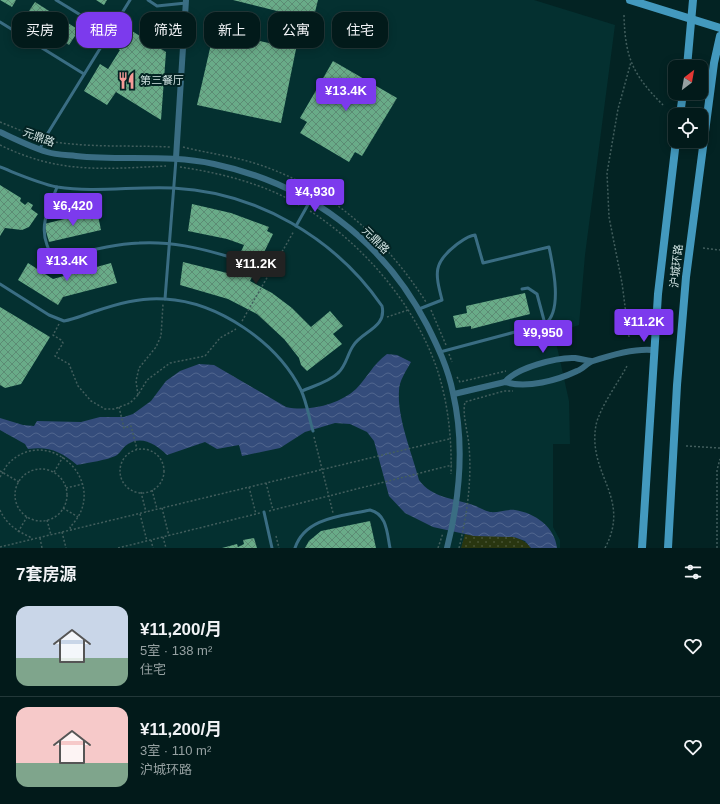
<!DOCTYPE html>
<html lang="zh">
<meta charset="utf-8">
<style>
body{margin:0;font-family:Helvetica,"Noto Sans SC",sans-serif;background:#102727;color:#f1f3f6;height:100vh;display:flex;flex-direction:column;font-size:15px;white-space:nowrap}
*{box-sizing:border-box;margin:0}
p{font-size:13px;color:#96a1a2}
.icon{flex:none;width:22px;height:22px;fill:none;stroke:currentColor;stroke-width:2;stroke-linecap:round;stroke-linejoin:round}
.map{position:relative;height:548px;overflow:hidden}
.panel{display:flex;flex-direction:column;background:#021a1a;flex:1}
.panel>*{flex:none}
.top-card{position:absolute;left:12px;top:12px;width:400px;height:36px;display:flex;gap:8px}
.needle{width:26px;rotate:31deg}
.controls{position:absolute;left:668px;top:60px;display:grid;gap:8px}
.controls a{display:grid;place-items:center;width:40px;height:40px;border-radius:8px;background:#021a1a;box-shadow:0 2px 10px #0003,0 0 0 1px #233839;font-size:20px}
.price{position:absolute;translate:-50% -34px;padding:0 9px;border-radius:4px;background:#7c3aed;color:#fff;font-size:13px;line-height:26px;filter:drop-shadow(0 1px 2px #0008)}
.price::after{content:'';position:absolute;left:50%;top:24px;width:12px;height:9px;margin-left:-6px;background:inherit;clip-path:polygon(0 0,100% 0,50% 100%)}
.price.current{background:#222;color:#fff}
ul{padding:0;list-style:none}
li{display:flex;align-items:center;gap:12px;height:100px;padding:0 16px}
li+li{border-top:1px solid #233839}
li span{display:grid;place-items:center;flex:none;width:112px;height:80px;border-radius:12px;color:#555}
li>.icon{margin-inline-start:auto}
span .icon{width:48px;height:48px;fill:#fffc;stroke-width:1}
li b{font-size:17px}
h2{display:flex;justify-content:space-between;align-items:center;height:48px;padding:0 16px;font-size:17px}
.tag{padding:0 14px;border-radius:12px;background:#021a1a;box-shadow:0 2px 10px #0003,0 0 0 1px #233839;font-size:14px;line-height:36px}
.tag.current{background:#7c3aed;color:#fff}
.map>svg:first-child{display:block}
.built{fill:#043030}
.grass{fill:url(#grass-dots)}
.water{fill:url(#water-waves)}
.building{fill:url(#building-cross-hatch)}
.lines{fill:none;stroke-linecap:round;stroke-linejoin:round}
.path{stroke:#425e5d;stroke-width:1.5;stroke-dasharray:2 2;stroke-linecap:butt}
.lane{stroke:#3a6d83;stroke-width:3}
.street{stroke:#3a6d83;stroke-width:6}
.secondary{stroke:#4399be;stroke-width:8}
.labels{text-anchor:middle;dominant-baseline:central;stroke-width:4;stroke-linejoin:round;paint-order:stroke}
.poi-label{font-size:11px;fill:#d2e4e3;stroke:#032323;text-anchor:start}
.street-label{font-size:11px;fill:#d2e4e3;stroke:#032323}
</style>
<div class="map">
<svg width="720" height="548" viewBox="0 0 720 548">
<defs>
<pattern id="grass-dots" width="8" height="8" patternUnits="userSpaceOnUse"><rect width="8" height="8" fill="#293610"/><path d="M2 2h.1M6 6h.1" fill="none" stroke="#475333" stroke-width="1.8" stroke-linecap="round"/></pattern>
<pattern id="water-waves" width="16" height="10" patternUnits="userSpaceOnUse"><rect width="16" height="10" fill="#344c7b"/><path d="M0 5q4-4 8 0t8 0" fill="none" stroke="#50668e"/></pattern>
<pattern id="building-cross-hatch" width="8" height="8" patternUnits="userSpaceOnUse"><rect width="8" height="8" fill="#69ab88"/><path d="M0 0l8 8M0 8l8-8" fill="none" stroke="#5c8c74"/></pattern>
</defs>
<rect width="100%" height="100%" fill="#032323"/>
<!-- built -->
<path class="built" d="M0,0H534L615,25L585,255L579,325L554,333L569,401L570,444H553V527L560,540V548H0Z"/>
<!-- grass -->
<path class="grass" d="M465,534C485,538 517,529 531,548H461Z"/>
<!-- water -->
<path class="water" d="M387,354L397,355L411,362C406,371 399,381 399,391C397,418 412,453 419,480C432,498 453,498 473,505C479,507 485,511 490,512C498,513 507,509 515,510C535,513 555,527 557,548H531L525,541L514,537L474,536L433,527L405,513L389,496L374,441L367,432L350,424L335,423L305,432L280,448L242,456L239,445L217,449L205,442L167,455C157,445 142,435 128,444C123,447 121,452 117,455C109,460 86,463 77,465C61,451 48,446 28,449L25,444L0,430V418L23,425L34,426L37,421L81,422L100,417H124L133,414L151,401L166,381L180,371L199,364L214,365L286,407C307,412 339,405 356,389C367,378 373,364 387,354Z"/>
<!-- building -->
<g class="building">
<path d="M0,0H16L12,7Z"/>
<path d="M96,0H107L104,5Z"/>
<path d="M233,0H318L313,20Z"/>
<path d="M35,2L79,30L69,45L25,17Z"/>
<path d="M127,28L166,52L161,120L116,92L107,105L84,91L100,64L108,69L120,50L115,47Z"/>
<path d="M214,31L296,49L281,123L197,105Z"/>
<path d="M333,61L397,98L362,156L355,152L349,162L300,133L307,122L300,118Z"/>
<path d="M0,185L21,198L20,201L25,205L28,202L33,205L31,209L38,214L29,227L22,230L5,228L0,236Z"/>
<path d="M192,204L231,213L269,227L267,231L273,234L250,281L272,293L292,308L311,327L330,311L343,326L333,334L342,344L307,371L301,365L299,358L284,339L257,314L228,299L180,285L183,262L231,274L244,245L227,239L188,231Z"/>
<path d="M97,211L101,230L49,242L44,224Z"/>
<path d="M28,263L53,279L111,263L117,283L63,297L58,305L18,280Z"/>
<path d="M525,293L530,314L471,329V326L456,328L453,316L467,313L466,306Z"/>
<path d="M0,307L50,337L21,384L5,388L0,385Z"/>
<path d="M370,521L376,548H305L309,541L321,531Z"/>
<path d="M254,538L257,548H222L237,544L238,547L244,544L243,540Z"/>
</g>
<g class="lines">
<!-- path -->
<g class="path">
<path d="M624,15C625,58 633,75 663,105"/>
<path d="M0,122L39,138"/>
<path d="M48,141C91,148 127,145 170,147"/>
<path d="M0,145C59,174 103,169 166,166"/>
<path d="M183,147C207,153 231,156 254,163C328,186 385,238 426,302"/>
<path d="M180,167C221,173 265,184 301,206"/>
<path d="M310,211C365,246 416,307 437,369C448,402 452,439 451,474"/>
<path d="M703,248L720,250"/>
<path d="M431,310L446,345"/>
<path d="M387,317L408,310"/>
<path d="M242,321L294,231"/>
<path d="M59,324L53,335L61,340L63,343L55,356L69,364L78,386L91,401L105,409H114L130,403L138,395L147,380L170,363L205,356L220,338L236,329"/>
<path d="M629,337L622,283L609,217L607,173L618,109L631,62"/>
<path d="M449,354L452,362"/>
<path d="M457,377L460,382L506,371"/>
<path d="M138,395L136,381L139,368L156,347L161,336L163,304"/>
<path d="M119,407L124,428L131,426L137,449"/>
<path d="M314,437L333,513"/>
<path d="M686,446L720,448"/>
<circle cx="142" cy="471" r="22"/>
<circle cx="41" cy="495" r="26"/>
<path d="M0,471L19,482"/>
<path d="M54,472L63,457"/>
<path d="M0,477C3,473 5,467 8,464C48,422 113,484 70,527L71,530"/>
<path d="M266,483L273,510"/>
<path d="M249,487L256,514"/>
<path d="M66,488L83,484"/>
<path d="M152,490L157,509"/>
<path d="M141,492L146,512"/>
<path d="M63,508L78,517"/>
<path d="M162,508L169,536"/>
<path d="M0,510C6,524 17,531 30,537L32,540"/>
<path d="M269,511L452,465"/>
<path d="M140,514L147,541"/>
<path d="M47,520L51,535"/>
<path d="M18,532L27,517"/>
<path d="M62,532L66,548"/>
<path d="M276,536L279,548"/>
<path d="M163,537L166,548"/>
<path d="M40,538L42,548"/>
<path d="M151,540L153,548"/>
<path d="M0,547L449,439"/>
<path d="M118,548L260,513"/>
<path d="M438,548L443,533"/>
<path d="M459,548C467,516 472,479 469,446C468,432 462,415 465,402L504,391H513"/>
<path d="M605,548C632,497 587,475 596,425C600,407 618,383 627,366"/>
<path d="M717,548V470L720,459"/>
</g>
<!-- lane -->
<g class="lane">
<path d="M56,0L110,33"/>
<path d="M148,0L157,6L186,3"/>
<path d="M0,22L84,74"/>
<path d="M40,149L43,141L130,0"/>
<path d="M0,167C18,174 38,183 57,187C95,193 135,186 173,188C257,192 335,238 382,306C387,328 362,331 353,346C347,355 346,366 338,373C329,382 313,386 302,391"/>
<path d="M57,187C50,206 39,224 47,245C49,252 52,255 59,258C85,252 112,244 139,243C170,241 200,248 230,257"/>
<path d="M296,226L310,201"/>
<path d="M0,284L49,315L64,321C75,319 86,314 96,311C116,304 143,297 165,299C218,302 277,342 301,390C307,403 309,418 313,431"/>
<path d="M522,289L528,288L537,294L545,324"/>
<path d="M165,299L176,159"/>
<path d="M419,309L442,300C435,273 433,263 456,245C462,241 467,236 475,235L483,263L549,247C553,266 563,311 545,324L440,352"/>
<path d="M264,512L272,548"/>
<path d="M295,548C305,517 343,516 370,510C387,514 387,533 390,548"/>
</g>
<!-- street -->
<g class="street">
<path d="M0,132C15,139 31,147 47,152C56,155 67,155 76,156C122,161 168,154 214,164C308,184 383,240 427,325C438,347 448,368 453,393C465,445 460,497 447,548"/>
<path d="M176,158L186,0"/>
<path d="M505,382C516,368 557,357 575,358C580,359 586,360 591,361"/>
<path d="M454,394L505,382C527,389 558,380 577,371C583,369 587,363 593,361C611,355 634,348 653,350"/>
</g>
<!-- secondary -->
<g class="secondary">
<path d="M630,0L720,28"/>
<path d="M687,67L693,0"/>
<path d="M680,115L683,93"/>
<path d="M642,548L658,294L676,141"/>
<path d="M668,548L677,385L686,277L714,63L720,36"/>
</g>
</g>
<!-- icons -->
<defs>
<symbol id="restaurant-bare" viewBox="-9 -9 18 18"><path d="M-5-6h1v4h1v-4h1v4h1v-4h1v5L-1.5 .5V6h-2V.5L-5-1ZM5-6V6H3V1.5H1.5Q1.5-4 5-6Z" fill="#f59b98" stroke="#032323" stroke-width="2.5" paint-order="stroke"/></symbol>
</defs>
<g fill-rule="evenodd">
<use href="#restaurant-bare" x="114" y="68" width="25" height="25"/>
</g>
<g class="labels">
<!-- poi labels -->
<g class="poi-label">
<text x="140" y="80">第三餐厅</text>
</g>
<!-- street labels -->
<g class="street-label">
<text transform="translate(39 137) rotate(20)">元鼎路</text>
<text transform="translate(376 240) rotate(45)">元鼎路</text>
<text transform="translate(676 266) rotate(-84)">沪城环路</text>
</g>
</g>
</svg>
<div class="controls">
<a><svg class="needle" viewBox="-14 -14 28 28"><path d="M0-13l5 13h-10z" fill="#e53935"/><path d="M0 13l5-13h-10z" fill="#96a1a2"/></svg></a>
<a><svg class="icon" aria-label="locate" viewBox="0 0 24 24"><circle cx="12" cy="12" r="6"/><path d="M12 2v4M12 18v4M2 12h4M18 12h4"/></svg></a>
</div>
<b class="price" style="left:346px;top:112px">¥13.4K</b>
<b class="price" style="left:315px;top:213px">¥4,930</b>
<b class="price" style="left:73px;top:227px">¥6,420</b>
<b class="price" style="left:67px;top:282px">¥13.4K</b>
<b class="price current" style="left:256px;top:285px">¥11.2K</b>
<b class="price" style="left:644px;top:343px">¥11.2K</b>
<b class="price" style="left:543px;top:354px">¥9,950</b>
<div class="top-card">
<a class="tag">买房</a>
<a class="tag current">租房</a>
<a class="tag">筛选</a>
<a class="tag">新上</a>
<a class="tag">公寓</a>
<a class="tag">住宅</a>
</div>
</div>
<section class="panel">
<h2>7套房源<svg class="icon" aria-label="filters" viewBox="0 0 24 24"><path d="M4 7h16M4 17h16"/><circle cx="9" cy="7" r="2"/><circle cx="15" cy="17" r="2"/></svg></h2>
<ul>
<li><span style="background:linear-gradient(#c9d6e8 65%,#7fa58c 0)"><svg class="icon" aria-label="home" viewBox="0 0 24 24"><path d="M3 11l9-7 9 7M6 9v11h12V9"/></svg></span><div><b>¥11,200/月</b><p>5室 · 138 m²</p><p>住宅</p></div><svg class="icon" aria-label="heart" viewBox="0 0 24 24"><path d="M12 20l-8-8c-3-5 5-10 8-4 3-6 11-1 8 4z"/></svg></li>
<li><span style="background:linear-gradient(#f6c9c9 70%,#7fa58c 0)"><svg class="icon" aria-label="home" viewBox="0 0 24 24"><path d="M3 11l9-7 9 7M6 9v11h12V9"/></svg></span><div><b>¥11,200/月</b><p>3室 · 110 m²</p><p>沪城环路</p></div><svg class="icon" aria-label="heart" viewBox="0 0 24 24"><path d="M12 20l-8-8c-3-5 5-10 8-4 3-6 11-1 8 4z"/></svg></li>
</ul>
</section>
